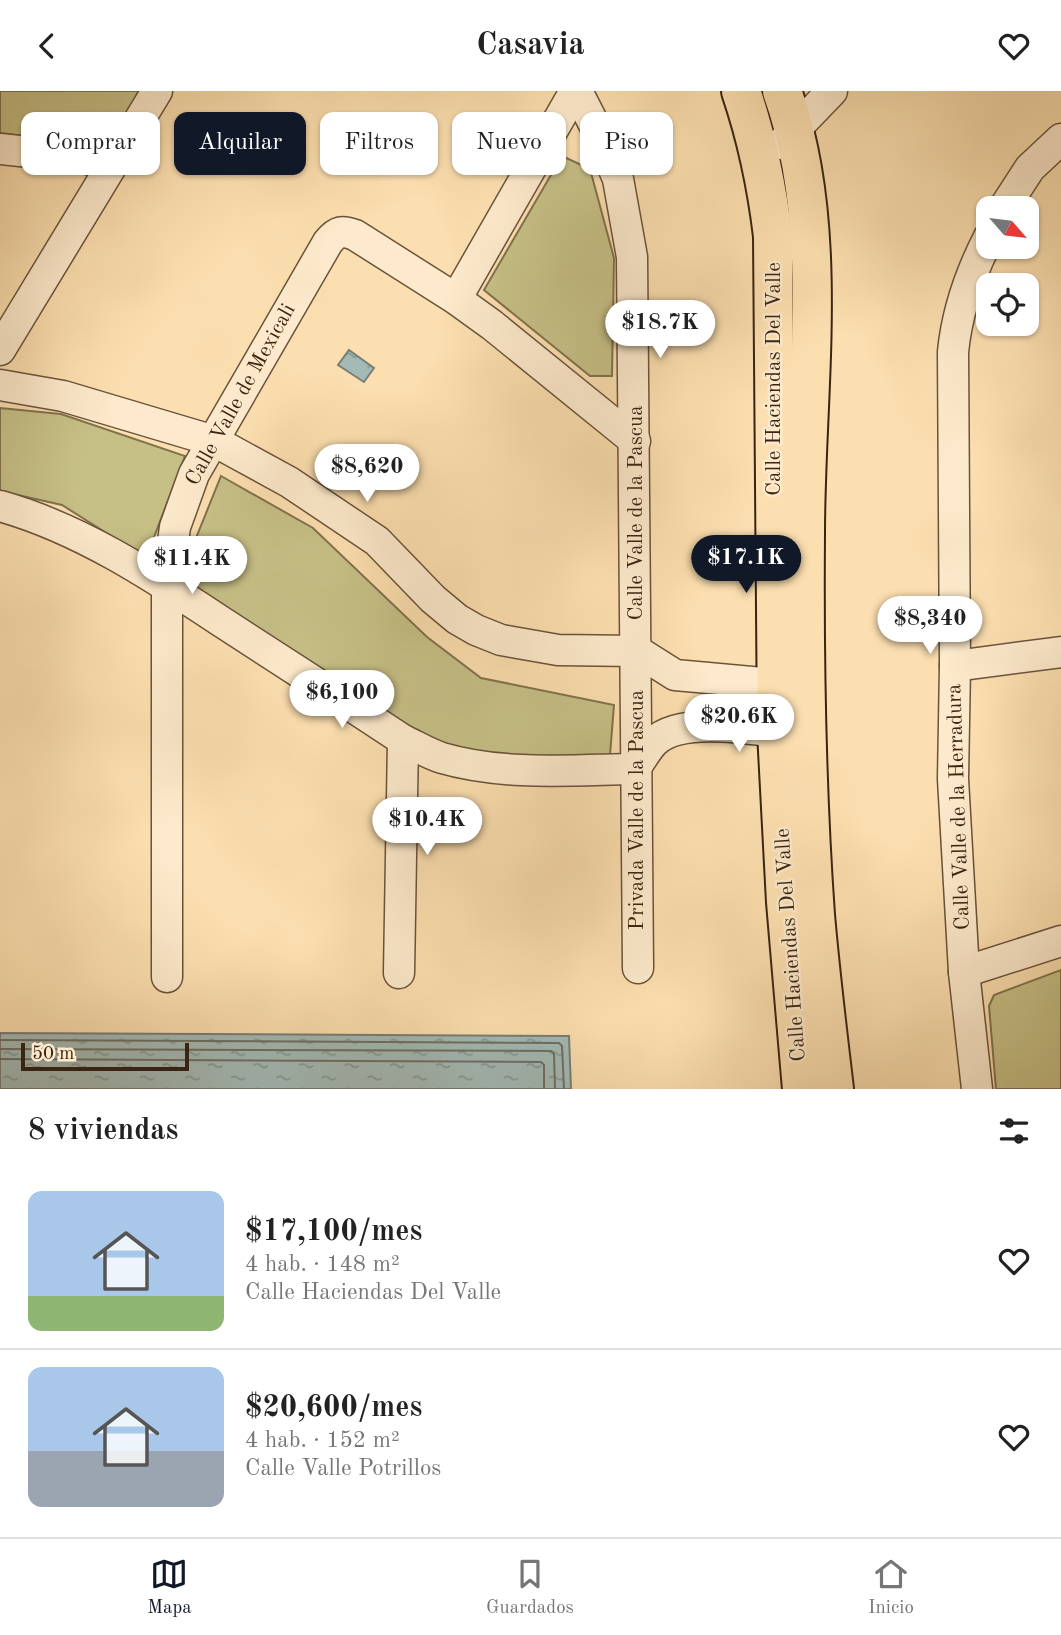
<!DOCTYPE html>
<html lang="es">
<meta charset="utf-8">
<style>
body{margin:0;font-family:"Old Standard TT",serif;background:#f6f6f6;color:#222;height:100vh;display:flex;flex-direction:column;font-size:26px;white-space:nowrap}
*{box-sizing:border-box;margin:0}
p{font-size:23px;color:#767676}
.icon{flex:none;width:38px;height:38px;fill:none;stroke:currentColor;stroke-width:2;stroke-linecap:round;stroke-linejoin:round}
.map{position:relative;height:998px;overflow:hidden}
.drawer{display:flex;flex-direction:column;background:#fff;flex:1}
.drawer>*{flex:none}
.top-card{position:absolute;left:21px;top:21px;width:700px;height:63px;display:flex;gap:14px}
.needle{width:46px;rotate:118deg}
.buttons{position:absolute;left:976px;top:105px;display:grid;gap:14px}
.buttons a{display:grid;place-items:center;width:63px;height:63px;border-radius:14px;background:#fff;box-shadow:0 2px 5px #0004;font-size:35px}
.scale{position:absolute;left:21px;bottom:18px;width:168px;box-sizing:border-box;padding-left:7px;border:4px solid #3a2413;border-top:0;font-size:19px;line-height:24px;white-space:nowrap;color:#3a2413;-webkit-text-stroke:5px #fdeacc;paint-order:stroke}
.price{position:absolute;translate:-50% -60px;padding:0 16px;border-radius:24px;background:#fff;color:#222;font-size:23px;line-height:46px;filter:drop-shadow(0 2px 4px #0008)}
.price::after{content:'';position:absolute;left:50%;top:42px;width:21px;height:16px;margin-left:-10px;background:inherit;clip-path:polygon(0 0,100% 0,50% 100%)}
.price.current{background:#111827;color:#fff}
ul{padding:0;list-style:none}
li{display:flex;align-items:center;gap:21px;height:175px;padding:0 28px}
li+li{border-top:2px solid #e0e0e0}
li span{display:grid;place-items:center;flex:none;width:196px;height:140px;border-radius:14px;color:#555}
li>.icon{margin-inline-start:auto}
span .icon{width:84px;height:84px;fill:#fffc;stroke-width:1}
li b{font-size:30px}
h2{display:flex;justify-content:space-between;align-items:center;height:84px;padding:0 28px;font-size:30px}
.chip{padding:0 24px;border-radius:14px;background:#fff;box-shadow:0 2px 5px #0004;font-size:24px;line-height:63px}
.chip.current{background:#111827;color:#fff}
header{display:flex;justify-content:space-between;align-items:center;height:91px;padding:0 28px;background:#fff;font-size:32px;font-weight:800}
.dock{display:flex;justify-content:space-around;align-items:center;height:98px;border-top:2px solid #e0e0e0;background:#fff;font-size:19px;color:#767676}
.dock a{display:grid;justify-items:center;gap:4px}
.dock .current{color:#111827}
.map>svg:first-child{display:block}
.park{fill:#c6c087;stroke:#80724d;stroke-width:2}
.water{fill:url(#water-ripples);stroke:#797e75;stroke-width:2}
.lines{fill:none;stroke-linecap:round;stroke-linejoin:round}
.shore{stroke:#6e6f64;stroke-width:2}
.minor-casing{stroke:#6a533a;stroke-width:33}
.major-casing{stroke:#3a2413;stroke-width:42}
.minor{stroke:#fdeacc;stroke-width:30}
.major{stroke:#fcdfb0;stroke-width:38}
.labels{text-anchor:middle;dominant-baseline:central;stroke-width:5;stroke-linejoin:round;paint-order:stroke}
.street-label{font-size:21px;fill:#3a2413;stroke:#fdeacc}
</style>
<header><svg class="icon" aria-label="back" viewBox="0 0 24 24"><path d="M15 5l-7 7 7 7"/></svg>Casavia<svg class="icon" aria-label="heart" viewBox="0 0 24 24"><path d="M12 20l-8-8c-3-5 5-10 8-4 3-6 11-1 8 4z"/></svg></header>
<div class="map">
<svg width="1061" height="998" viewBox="0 0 1061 998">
<defs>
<pattern id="water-ripples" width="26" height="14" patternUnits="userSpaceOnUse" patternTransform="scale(1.75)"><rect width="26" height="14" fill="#a3bab6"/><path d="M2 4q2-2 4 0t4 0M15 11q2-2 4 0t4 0" fill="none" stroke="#869793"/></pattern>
</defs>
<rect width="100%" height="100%" fill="#fcdfb0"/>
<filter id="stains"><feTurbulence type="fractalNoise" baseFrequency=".00286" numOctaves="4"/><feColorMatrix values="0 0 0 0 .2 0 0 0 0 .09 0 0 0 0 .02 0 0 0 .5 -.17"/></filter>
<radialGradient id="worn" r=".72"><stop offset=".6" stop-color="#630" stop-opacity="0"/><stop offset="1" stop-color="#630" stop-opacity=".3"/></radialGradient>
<!-- park -->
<g class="park">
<path d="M0,0H139L120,35L102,55L0,42Z"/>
<path d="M562,65L590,78L614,167L612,285H590L484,199Z"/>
<path d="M0,317L61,323L185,365L146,467L62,414L0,400Z"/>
<path d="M221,385L313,437L427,546L481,587L614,614L609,676L481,673L412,649L190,498L194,452Z"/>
<path d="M1061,879V998H996L989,915L994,904Z"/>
</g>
<!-- water -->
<g class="water">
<path d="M349,259L374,277L364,291L338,274Z"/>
<path d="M0,942L569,945L571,998H0Z"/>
</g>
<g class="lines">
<!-- shore -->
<g class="shore">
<path d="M0,949L559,952L562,955L564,998"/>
<path d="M0,958L551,960L554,963L555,998"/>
<path d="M0,968L541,971L544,974V998"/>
</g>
<defs>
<g id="minor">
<path d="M577,0L601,47L618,88L632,166L638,877"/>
<path d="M781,53L832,0"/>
<path d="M0,58L85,67L97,71L108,80"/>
<path d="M1004,117L1030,77L1061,48"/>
<path d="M456,208L575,0"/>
<path d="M0,259L157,0"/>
<path d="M0,294L63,305L214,350L289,391L377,450L433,508L457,528L476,539L501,549L558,559L637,560L675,584L797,595"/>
<path d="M0,415C82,438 155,487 225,533C284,571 344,610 403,649C416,655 429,663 442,667C504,685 572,679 635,678C641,669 647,658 654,651C682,623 762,640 798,644"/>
<path d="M955,575L1061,561"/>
<path d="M964,881L1061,850"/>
<path d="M399,882L403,649"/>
<path d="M167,886V495L175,436L194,383L328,151C337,140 342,139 355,144L456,208L492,234L635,350"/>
<path d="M977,998L964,881L953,688L955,575L953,261C957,220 970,183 989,146"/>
</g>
<g id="major">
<path d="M741,0C757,47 767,95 773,145L777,641L786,811L802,998"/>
<path d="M782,0C831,136 805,300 805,442C804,569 806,698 815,824C820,882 827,940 834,998"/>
</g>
</defs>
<!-- minor casing -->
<use href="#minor" class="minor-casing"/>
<!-- major casing -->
<use href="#major" class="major-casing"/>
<!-- minor -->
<use href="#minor" class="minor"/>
<!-- major -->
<use href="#major" class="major"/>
</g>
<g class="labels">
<!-- street labels -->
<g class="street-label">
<text transform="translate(774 288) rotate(-90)">Calle Haciendas Del Valle</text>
<text transform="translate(241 304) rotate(-61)">Calle Valle de Mexicali</text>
<text transform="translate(636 422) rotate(-90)">Calle Valle de la Pascua</text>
<text transform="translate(959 716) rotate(-92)">Calle Valle de la Herradura</text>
<text transform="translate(637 719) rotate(-90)">Privada Valle de la Pascua</text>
<text transform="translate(791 854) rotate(-94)">Calle Haciendas Del Valle</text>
</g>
</g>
<rect width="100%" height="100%" filter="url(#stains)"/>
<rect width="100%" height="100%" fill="url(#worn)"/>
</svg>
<div class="buttons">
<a><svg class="needle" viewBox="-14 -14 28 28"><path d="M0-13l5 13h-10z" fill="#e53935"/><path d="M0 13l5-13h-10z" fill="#767676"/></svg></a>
<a><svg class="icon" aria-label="locate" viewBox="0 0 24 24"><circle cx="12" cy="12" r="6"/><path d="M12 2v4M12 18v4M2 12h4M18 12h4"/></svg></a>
</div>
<div class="scale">50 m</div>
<b class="price" style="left:660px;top:269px">$18.7K</b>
<b class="price" style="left:367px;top:413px">$8,620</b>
<b class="price current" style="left:746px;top:504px">$17.1K</b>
<b class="price" style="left:192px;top:505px">$11.4K</b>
<b class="price" style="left:930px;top:565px">$8,340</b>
<b class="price" style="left:342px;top:639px">$6,100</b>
<b class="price" style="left:739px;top:663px">$20.6K</b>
<b class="price" style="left:427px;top:766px">$10.4K</b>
<div class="top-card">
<a class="chip">Comprar</a>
<a class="chip current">Alquilar</a>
<a class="chip">Filtros</a>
<a class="chip">Nuevo</a>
<a class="chip">Piso</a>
</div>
</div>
<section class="drawer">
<h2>8 viviendas<svg class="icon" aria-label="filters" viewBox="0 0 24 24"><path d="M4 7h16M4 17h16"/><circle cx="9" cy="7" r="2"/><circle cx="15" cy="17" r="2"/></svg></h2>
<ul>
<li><span style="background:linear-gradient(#a9c7e8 75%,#8fb573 0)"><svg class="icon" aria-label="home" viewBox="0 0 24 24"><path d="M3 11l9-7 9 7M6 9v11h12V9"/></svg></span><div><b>$17,100/mes</b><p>4 hab. · 148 m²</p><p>Calle Haciendas Del Valle</p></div><svg class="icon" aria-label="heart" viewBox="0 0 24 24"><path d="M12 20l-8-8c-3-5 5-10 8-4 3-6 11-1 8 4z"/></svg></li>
<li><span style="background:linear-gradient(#a9c7e8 60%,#9aa5b1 0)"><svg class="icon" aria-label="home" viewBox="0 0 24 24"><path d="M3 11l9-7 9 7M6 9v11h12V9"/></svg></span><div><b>$20,600/mes</b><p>4 hab. · 152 m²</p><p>Calle Valle Potrillos</p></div><svg class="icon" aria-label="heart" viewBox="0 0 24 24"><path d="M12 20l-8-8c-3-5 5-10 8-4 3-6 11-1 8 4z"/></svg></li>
</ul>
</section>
<nav class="dock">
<a class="current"><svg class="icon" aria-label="map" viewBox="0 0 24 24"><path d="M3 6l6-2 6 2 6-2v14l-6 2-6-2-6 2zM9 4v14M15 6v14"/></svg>Mapa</a>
<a><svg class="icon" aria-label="saved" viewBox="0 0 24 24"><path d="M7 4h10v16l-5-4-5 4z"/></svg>Guardados</a>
<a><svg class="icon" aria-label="home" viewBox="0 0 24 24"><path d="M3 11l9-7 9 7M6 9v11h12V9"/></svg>Inicio</a>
</nav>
